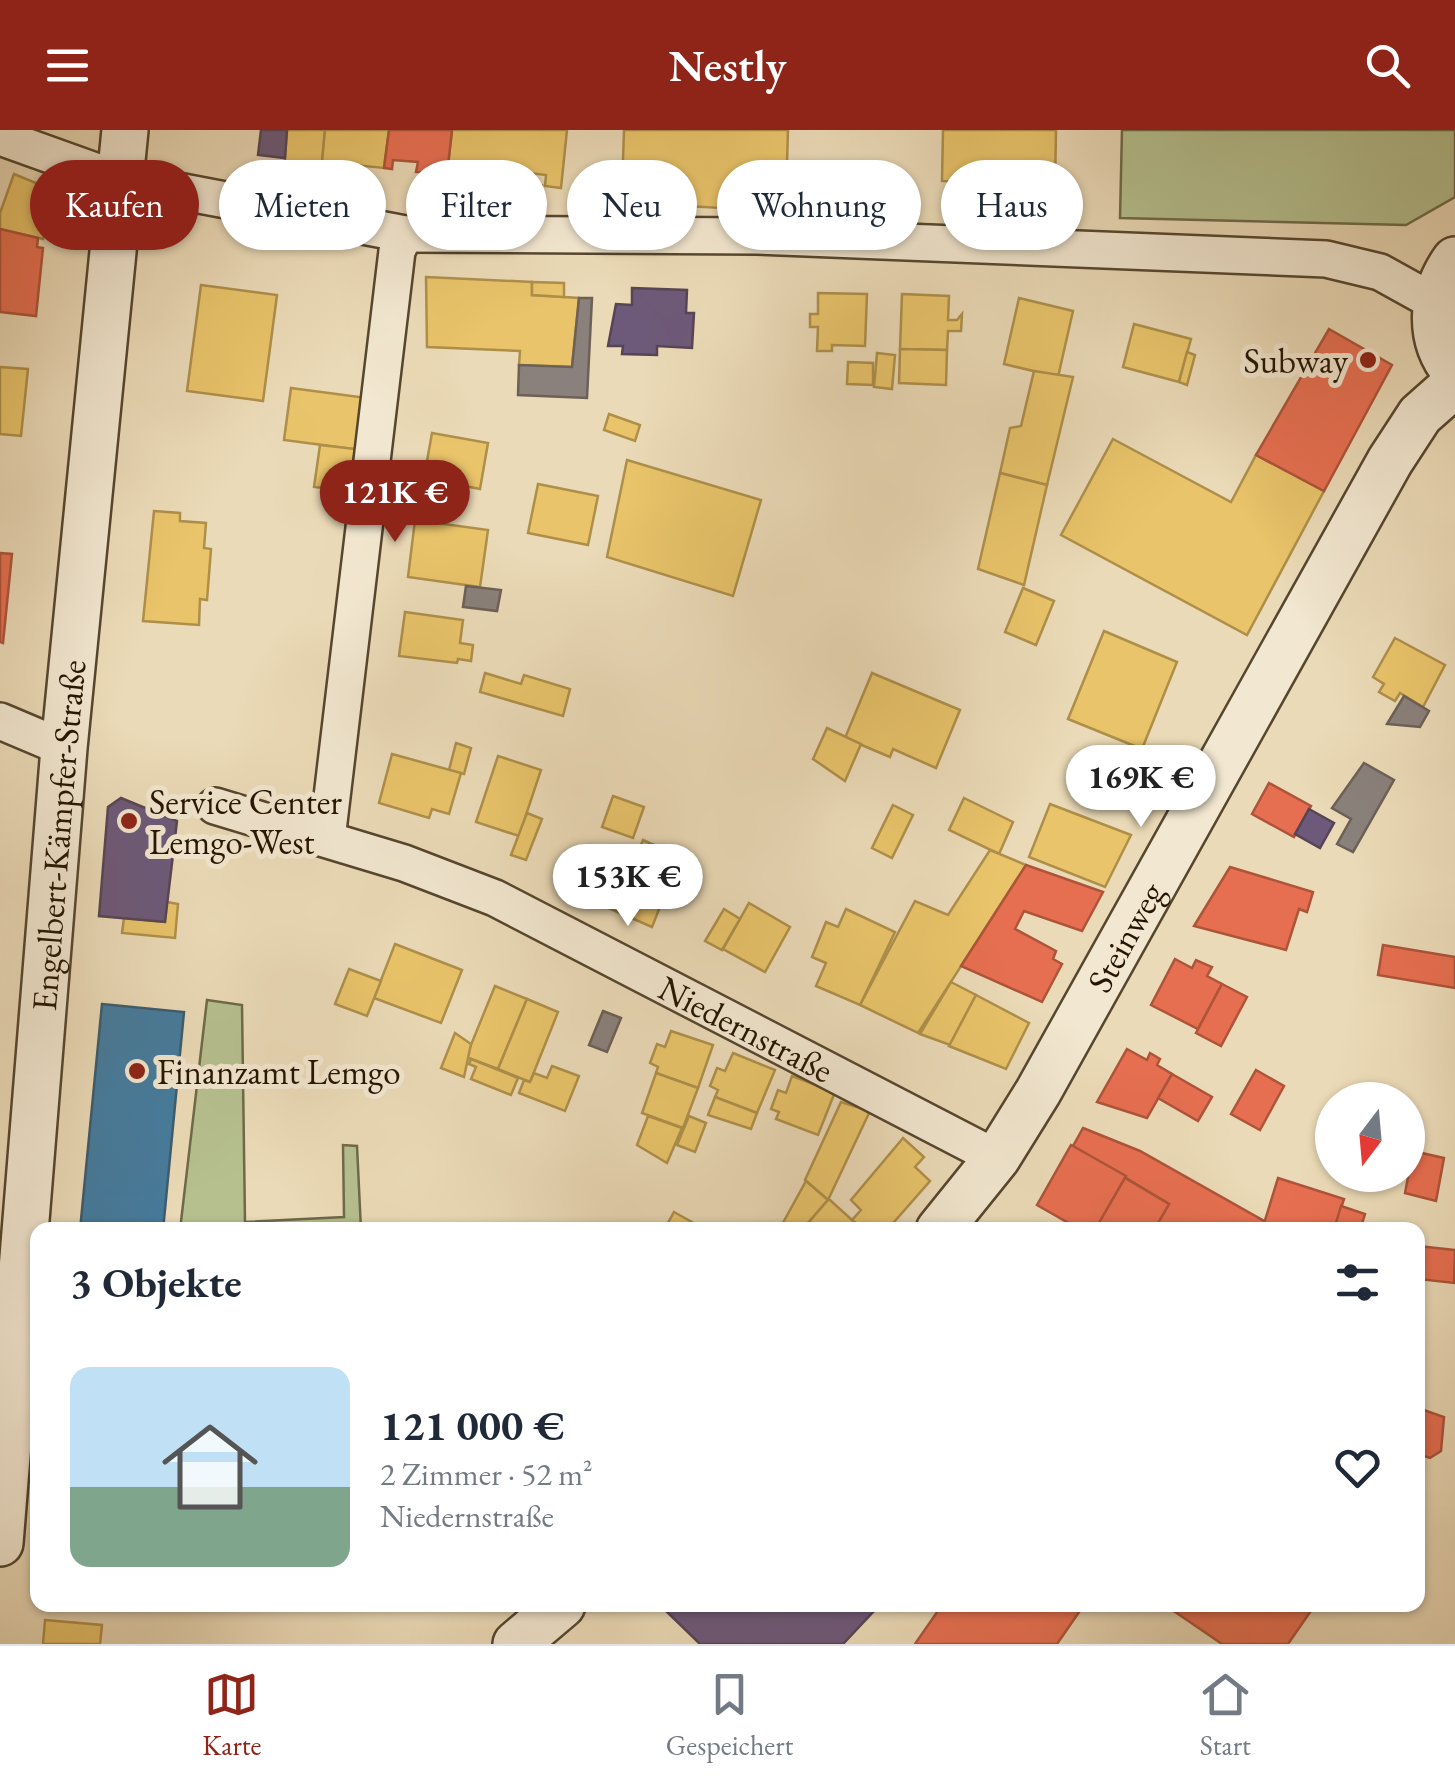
<!DOCTYPE html>
<html lang="de">
<meta charset="utf-8">
<style>
body{margin:0;font-family:"EB Garamond",serif;background:#f2f2f3;color:#1f2937;height:100vh;display:flex;flex-direction:column;font-size:38px;white-space:nowrap}
*{box-sizing:border-box;margin:0}
p{font-size:32px;color:#747a83}
.icon{flex:none;width:55px;height:55px;fill:none;stroke:currentColor;stroke-width:2;stroke-linecap:round;stroke-linejoin:round}
.map{position:relative;flex:1;overflow:hidden}
.sheet{position:absolute;left:30px;top:1092px;width:1395px;height:390px;display:flex;flex-direction:column;background:#fff;border-radius:20px;box-shadow:0 2px 8px #0004}
.sheet>*{flex:none}
.guide{position:absolute;left:30px;top:30px;width:1395px;height:90px;display:flex;gap:20px}
.needle{width:65px;rotate:196deg}
.controls{position:absolute;left:1315px;top:952px;display:grid;gap:20px}
.controls a{display:grid;place-items:center;width:110px;height:110px;border-radius:50%;background:#fff;box-shadow:0 2px 8px #0004;font-size:50px}
.price{position:absolute;translate:-50% -85px;padding:0 22px;border-radius:35px;background:#fff;color:#222;font-size:32px;line-height:65px;filter:drop-shadow(0 2px 5px #0008)}
.price::after{content:'';position:absolute;left:50%;top:60px;width:30px;height:22px;margin-left:-15px;background:inherit;clip-path:polygon(0 0,100% 0,50% 100%)}
.price.on{background:#8f2418;color:#fff}
ul{padding:0;list-style:none}
li{display:flex;align-items:center;gap:30px;height:250px;padding:0 40px}
li span{display:grid;place-items:center;flex:none;width:280px;height:200px;border-radius:20px;color:#555}
li>.icon{margin-inline-start:auto}
span .icon{width:120px;height:120px;fill:#fffc;stroke-width:1}
li b{font-size:42px}
h2{display:flex;justify-content:space-between;align-items:center;height:120px;padding:0 40px;font-size:42px}
.chip{padding:0 35px;border-radius:45px;background:#fff;box-shadow:0 2px 8px #0004;font-size:35px;line-height:90px}
.chip.on{background:#8f2418;color:#fff}
header{display:flex;justify-content:space-between;align-items:center;height:130px;padding:0 40px;background:#8f2418;color:#fff;font-size:45px;font-weight:600}
.tabs{display:flex;justify-content:space-around;align-items:center;height:140px;border-top:2px solid #e0e1e3;background:#fff;font-size:28px;color:#747a83}
.tabs a{display:grid;justify-items:center;gap:5px}
.tabs .on{color:#8f2418}
.map>svg:first-child{display:block}
.green{fill:#b6c08f;stroke:#6e6a48;stroke-width:2.5}
.homes{fill:#e9c46a;stroke:#ae8f4a;stroke-width:2.5}
.shops{fill:#e76f51;stroke:#ad5439;stroke-width:2.5}
.offices{fill:#6d597a;stroke:#574455;stroke-width:2.5}
.public{fill:#457b9d;stroke:#3b5c6e;stroke-width:2.5}
.industry{fill:#8a817c;stroke:#6c6057;stroke-width:2.5}
.lines{fill:none;stroke-linecap:round;stroke-linejoin:round}
.minor-casing{stroke:#56462e;stroke-width:40}
.tertiary-casing{stroke:#56462e;stroke-width:50}
.minor{stroke:#f2e7d0;stroke-width:35}
.tertiary{stroke:#f2e7d0;stroke-width:45}
.poi-dot{fill:#8f2418;stroke:#f2e7d0;stroke-width:4}
.labels{text-anchor:middle;dominant-baseline:central;stroke-width:10;stroke-linejoin:round;paint-order:stroke}
.poi-label{font-size:35px;fill:#251400;stroke:#f2e7d0;text-anchor:start}
.street-label{font-size:35px;fill:#251400;stroke:#f2e7d0}
</style>
<header><svg class="icon" aria-label="menu" viewBox="0 0 24 24"><path d="M4 6h16M4 12h16M4 18h16"/></svg>Nestly<svg class="icon" aria-label="search" viewBox="0 0 24 24"><circle cx="10" cy="10" r="6"/><path d="M15 15l6 6"/></svg></header>
<div class="map">
<svg width="1455" height="1514" viewBox="0 0 1455 1514">
<rect width="100%" height="100%" fill="#ebdab7"/>
<filter id="stains"><feTurbulence type="fractalNoise" baseFrequency=".002" numOctaves="4"/><feColorMatrix values="0 0 0 0 .2 0 0 0 0 .09 0 0 0 0 .02 0 0 0 .5 -.17"/></filter>
<radialGradient id="worn" r=".72"><stop offset=".6" stop-color="#630" stop-opacity="0"/><stop offset="1" stop-color="#630" stop-opacity=".3"/></radialGradient>
<!-- green -->
<g class="green">
<path d="M1122,0H1455V67L1406,95L1120,88Z"/>
<path d="M207,870L242,875L245,1092L344,1087L343,1015L357,1016L361,1100H180Z"/>
</g>
<!-- homes -->
<g class="homes">
<path d="M287,0H325L322,32L315,33L314,45L284,42Z"/>
<path d="M325,0H389L384,38L322,32Z"/>
<path d="M452,0H567L561,58L545,56L546,45L473,36L472,47L447,45Z"/>
<path d="M624,0H788L786,65L721,63V78L687,76V61L622,59Z"/>
<path d="M943,0H1056L1055,58L1013,57V44H985V52L942,51Z"/>
<path d="M14,44L60,63L43,109L0,99V83Z"/>
<path d="M510,52L542,55L540,70L510,67Z"/>
<path d="M426,147L532,152V165L579,168L572,237L519,235L520,221L427,217Z"/>
<path d="M532,152L564,153V167L532,165Z"/>
<path d="M201,155L277,165L263,271L187,261Z"/>
<path d="M818,163L867,164L865,216L832,215V221H817L818,197H810V184H818Z"/>
<path d="M902,164L949,166L948,190H957L962,184L961,201H948L947,220L900,219Z"/>
<path d="M1019,168L1073,181L1058,247L1004,234Z"/>
<path d="M1134,194L1191,209L1179,252L1123,237Z"/>
<path d="M900,219L947,220L946,255L899,253Z"/>
<path d="M1187,222L1195,225L1187,255L1179,252Z"/>
<path d="M877,223L895,225L892,259L874,257Z"/>
<path d="M848,232L873,233V255L847,254Z"/>
<path d="M0,237L28,239L21,306L0,304Z"/>
<path d="M1034,241L1073,247L1047,355L1000,343L1010,298L1021,296Z"/>
<path d="M291,258L367,268L361,320L284,310Z"/>
<path d="M609,284L640,295L635,311L604,300Z"/>
<path d="M432,303L488,313L480,359L424,348Z"/>
<path d="M1113,309L1231,372L1256,325L1324,361L1247,505L1061,405Z"/>
<path d="M320,315L355,319L349,361L314,357Z"/>
<path d="M627,330L761,370L733,466L607,427Z"/>
<path d="M1000,343L1047,355L1024,455L978,439Z"/>
<path d="M538,354L598,366L588,415L528,403Z"/>
<path d="M154,381L180,383V391L206,393L204,418L211,419L207,470L200,469L199,495L143,491Z"/>
<path d="M415,390L488,400L480,457L408,447Z"/>
<path d="M1023,458L1054,471L1036,515L1005,502Z"/>
<path d="M405,482L463,490L460,513L473,515L471,531L458,529L457,533L399,526Z"/>
<path d="M1104,501L1177,532L1142,619L1068,589Z"/>
<path d="M1395,508L1445,535L1423,577L1400,563L1395,571L1379,562L1384,554L1373,547Z"/>
<path d="M485,543L521,554L524,545L570,559L563,586L480,562Z"/>
<path d="M872,543L960,580L936,638L893,619L890,627L845,608Z"/>
<path d="M827,598L861,614L845,651L813,629Z"/>
<path d="M456,613L471,618L464,644L449,640Z"/>
<path d="M392,624L461,643L449,684L432,679L429,688L379,673Z"/>
<path d="M498,626L541,640L519,706L476,692Z"/>
<path d="M613,666L644,677L633,708L602,697Z"/>
<path d="M964,668L1013,692L999,724L949,700Z"/>
<path d="M1050,674L1131,705L1105,757L1029,727Z"/>
<path d="M893,675L913,685L892,728L872,718Z"/>
<path d="M527,683L542,689L526,730L511,725Z"/>
<path d="M643,710L676,725L668,747L650,741L648,746L669,754L652,797L588,769L603,729L631,739Z"/>
<path d="M990,720L1026,735L918,903L860,875L915,771L948,785Z"/>
<path d="M167,772L178,774L175,808L122,803L124,788L165,792Z"/>
<path d="M749,773L790,797L765,842L723,819Z"/>
<path d="M724,779L740,789L722,820L705,811Z"/>
<path d="M846,779L895,802L860,875L816,856L826,833L812,827L826,792L838,797Z"/>
<path d="M395,814L462,840L441,893L374,868Z"/>
<path d="M349,839L381,851L367,886L335,874Z"/>
<path d="M951,852L976,865L950,915L920,904Z"/>
<path d="M495,856L527,869L498,939L466,927Z"/>
<path d="M976,865L1029,893L1006,939L949,916Z"/>
<path d="M527,869L558,882L530,952L498,939Z"/>
<path d="M671,901L713,915L698,958L656,943L658,937L650,933L657,914L665,917Z"/>
<path d="M455,903L471,914L464,947L441,938Z"/>
<path d="M733,923L775,940L757,983L715,967L718,960L710,956L717,938L725,941Z"/>
<path d="M471,929L518,948L511,965L471,949L476,937L469,934Z"/>
<path d="M552,936L579,946L565,981L519,963L524,950L530,952L534,943L547,948Z"/>
<path d="M656,943L698,958L683,998L642,983Z"/>
<path d="M792,946L835,962L818,1005L776,989L779,982L771,979L778,960L786,963Z"/>
<path d="M715,967L757,983L751,999L708,985Z"/>
<path d="M841,972L870,981L828,1070L805,1050Z"/>
<path d="M648,986L682,998L667,1033L637,1015Z"/>
<path d="M689,986L706,993L695,1022L677,1015Z"/>
<path d="M903,1008L924,1027L915,1037L930,1051L887,1100H863L852,1090L861,1080L851,1070Z"/>
<path d="M806,1051L828,1070L809,1092L818,1100H779Z"/>
<path d="M828,1070H830L863,1100H818L809,1092Z"/>
<path d="M674,1082L706,1100H664Z"/>
<path d="M45,1490L102,1495L100,1514H43Z"/>
</g>
<!-- shops -->
<g class="shops">
<path d="M389,0H452L447,45L416,42L418,32L393,30L392,39L384,38Z"/>
<path d="M0,99L38,108L37,117L43,118L36,186L0,182Z"/>
<path d="M1329,199L1392,235L1324,361L1256,325Z"/>
<path d="M0,423L12,424L3,513L0,512Z"/>
<path d="M1269,653L1311,676L1294,707L1252,684Z"/>
<path d="M1026,735L1103,762L1082,801L1024,781L1015,799L1056,821L1053,829L1062,834L1042,872L961,836Z"/>
<path d="M1230,737L1313,762L1307,782L1299,779L1286,820L1194,796Z"/>
<path d="M1383,815L1455,827V858L1378,845Z"/>
<path d="M1175,829L1192,838L1196,830L1212,837L1207,846L1222,854L1198,899L1151,875Z"/>
<path d="M1222,854L1247,867L1221,916L1196,903Z"/>
<path d="M1127,919L1147,930L1150,923L1160,929L1157,935L1172,944L1147,988L1097,972Z"/>
<path d="M1256,940L1284,956L1260,1000L1231,984Z"/>
<path d="M1172,944L1212,967L1198,991L1158,968Z"/>
<path d="M1083,998L1140,1021L1264,1091L1262,1100H1154L1169,1074L1073,1016Z"/>
<path d="M1071,1015L1126,1046L1095,1100H1081L1037,1075Z"/>
<path d="M1413,1021L1444,1028L1436,1071L1405,1063Z"/>
<path d="M1125,1048L1169,1074L1154,1100H1095Z"/>
<path d="M1278,1048L1344,1069L1334,1100H1262Z"/>
<path d="M1341,1076L1365,1084L1360,1100H1334Z"/>
<path d="M1418,1116L1455,1120L1454,1153L1418,1149Z"/>
<path d="M1418,1278L1444,1287L1441,1321L1430,1328L1418,1324Z"/>
<path d="M942,1475H1084L1057,1514H915Z"/>
<path d="M1165,1475H1315L1288,1514H1222Z"/>
</g>
<!-- offices -->
<g class="offices">
<path d="M261,0H287L285,28L258,25Z"/>
<path d="M632,158L687,160L686,183H694L692,218L657,216V225L622,224L623,216H608L616,174L632,175Z"/>
<path d="M121,668L177,691L165,792L99,786L108,677Z"/>
<path d="M1309,679L1334,693L1320,718L1295,704Z"/>
<path d="M670,1475H866L873,1482L843,1514H700L665,1480Z"/>
</g>
<!-- public -->
<path class="public" d="M102,874L184,882L163,1100H80Z"/>
<!-- industry -->
<g class="industry">
<path d="M579,168H592L587,268L518,265L519,235L572,237Z"/>
<path d="M466,456L501,460L497,481L463,477Z"/>
<path d="M1404,566L1429,581L1420,597L1387,594Z"/>
<path d="M1364,633L1394,650L1353,722L1337,714L1351,689L1332,678Z"/>
<path d="M603,881L621,888L607,922L589,915Z"/>
</g>
<g class="lines">
<defs>
<g id="minor">
<path d="M0,7L120,50L405,104L757,106L1326,129L1380,142L1436,173"/>
<path d="M0,591L64,618"/>
<path id="s1" d="M215,676L404,733L495,768L997,1028"/>
<path d="M327,709L397,121L405,104"/>
</g>
<g id="tertiary">
<path d="M1455,130C1431,163 1427,209 1455,242"/>
<path id="s2" d="M939,1100L997,1028L1038,962L1390,331L1420,285L1455,254"/>
<path id="s3" d="M0,1413L64,618L125,0"/>
<path d="M516,1514L562,1475"/>
</g>
</defs>
<!-- minor casing -->
<use href="#minor" class="minor-casing"/>
<!-- tertiary casing -->
<use href="#tertiary" class="tertiary-casing"/>
<!-- minor -->
<use href="#minor" class="minor"/>
<!-- tertiary -->
<use href="#tertiary" class="tertiary"/>
</g>
<!-- markers -->
<g class="poi-dot">
<circle cx="1368" cy="230" r="10"/>
<circle cx="129" cy="691" r="10"/>
<circle cx="137" cy="941" r="10"/>
</g>
<g class="labels">
<!-- poi labels -->
<g class="poi-label">
<text x="1348" y="230" text-anchor="end">Subway</text>
<text x="149" y="671">Service Center<tspan x="149" dy="40">Lemgo-West</tspan></text>
<text x="157" y="941">Finanzamt Lemgo</text>
</g>
<!-- street labels -->
<g class="street-label">
<text stroke="none"><textPath href="#s3" startOffset="710">Engelbert-Kämpfer-Straße</textPath></text>
<text stroke="none"><textPath href="#s2" startOffset="348">Steinweg</textPath></text>
<text stroke="none"><textPath href="#s1" startOffset="578">Niedernstraße</textPath></text>
</g>
</g>
<rect width="100%" height="100%" filter="url(#stains)"/>
<rect width="100%" height="100%" fill="url(#worn)"/>
</svg>
<div class="controls">
<a><svg class="needle" viewBox="-14 -14 28 28"><path d="M0-13l5 13h-10z" fill="#e53935"/><path d="M0 13l5-13h-10z" fill="#747a83"/></svg></a>
</div>
<b class="price on" style="left:395px;top:415px">121K €</b>
<b class="price" style="left:1141px;top:700px">169K €</b>
<b class="price" style="left:628px;top:799px">153K €</b>
<div class="guide">
<a class="chip on">Kaufen</a>
<a class="chip">Mieten</a>
<a class="chip">Filter</a>
<a class="chip">Neu</a>
<a class="chip">Wohnung</a>
<a class="chip">Haus</a>
</div>
<section class="sheet">
<h2>3 Objekte<svg class="icon" aria-label="filters" viewBox="0 0 24 24"><path d="M4 7h16M4 17h16"/><circle cx="9" cy="7" r="2"/><circle cx="15" cy="17" r="2"/></svg></h2>
<ul>
<li><span style="background:linear-gradient(#bfe0f5 60%,#7fa58c 0)"><svg class="icon" aria-label="home" viewBox="0 0 24 24"><path d="M3 11l9-7 9 7M6 9v11h12V9"/></svg></span><div><b>121 000 €</b><p>2 Zimmer · 52 m²</p><p>Niedernstraße</p></div><svg class="icon" aria-label="heart" viewBox="0 0 24 24"><path d="M12 20l-8-8c-3-5 5-10 8-4 3-6 11-1 8 4z"/></svg></li>
</ul>
</section>
</div>
<nav class="tabs">
<a class="on"><svg class="icon" aria-label="map" viewBox="0 0 24 24"><path d="M3 6l6-2 6 2 6-2v14l-6 2-6-2-6 2zM9 4v14M15 6v14"/></svg>Karte</a>
<a><svg class="icon" aria-label="saved" viewBox="0 0 24 24"><path d="M7 4h10v16l-5-4-5 4z"/></svg>Gespeichert</a>
<a><svg class="icon" aria-label="home" viewBox="0 0 24 24"><path d="M3 11l9-7 9 7M6 9v11h12V9"/></svg>Start</a>
</nav>
